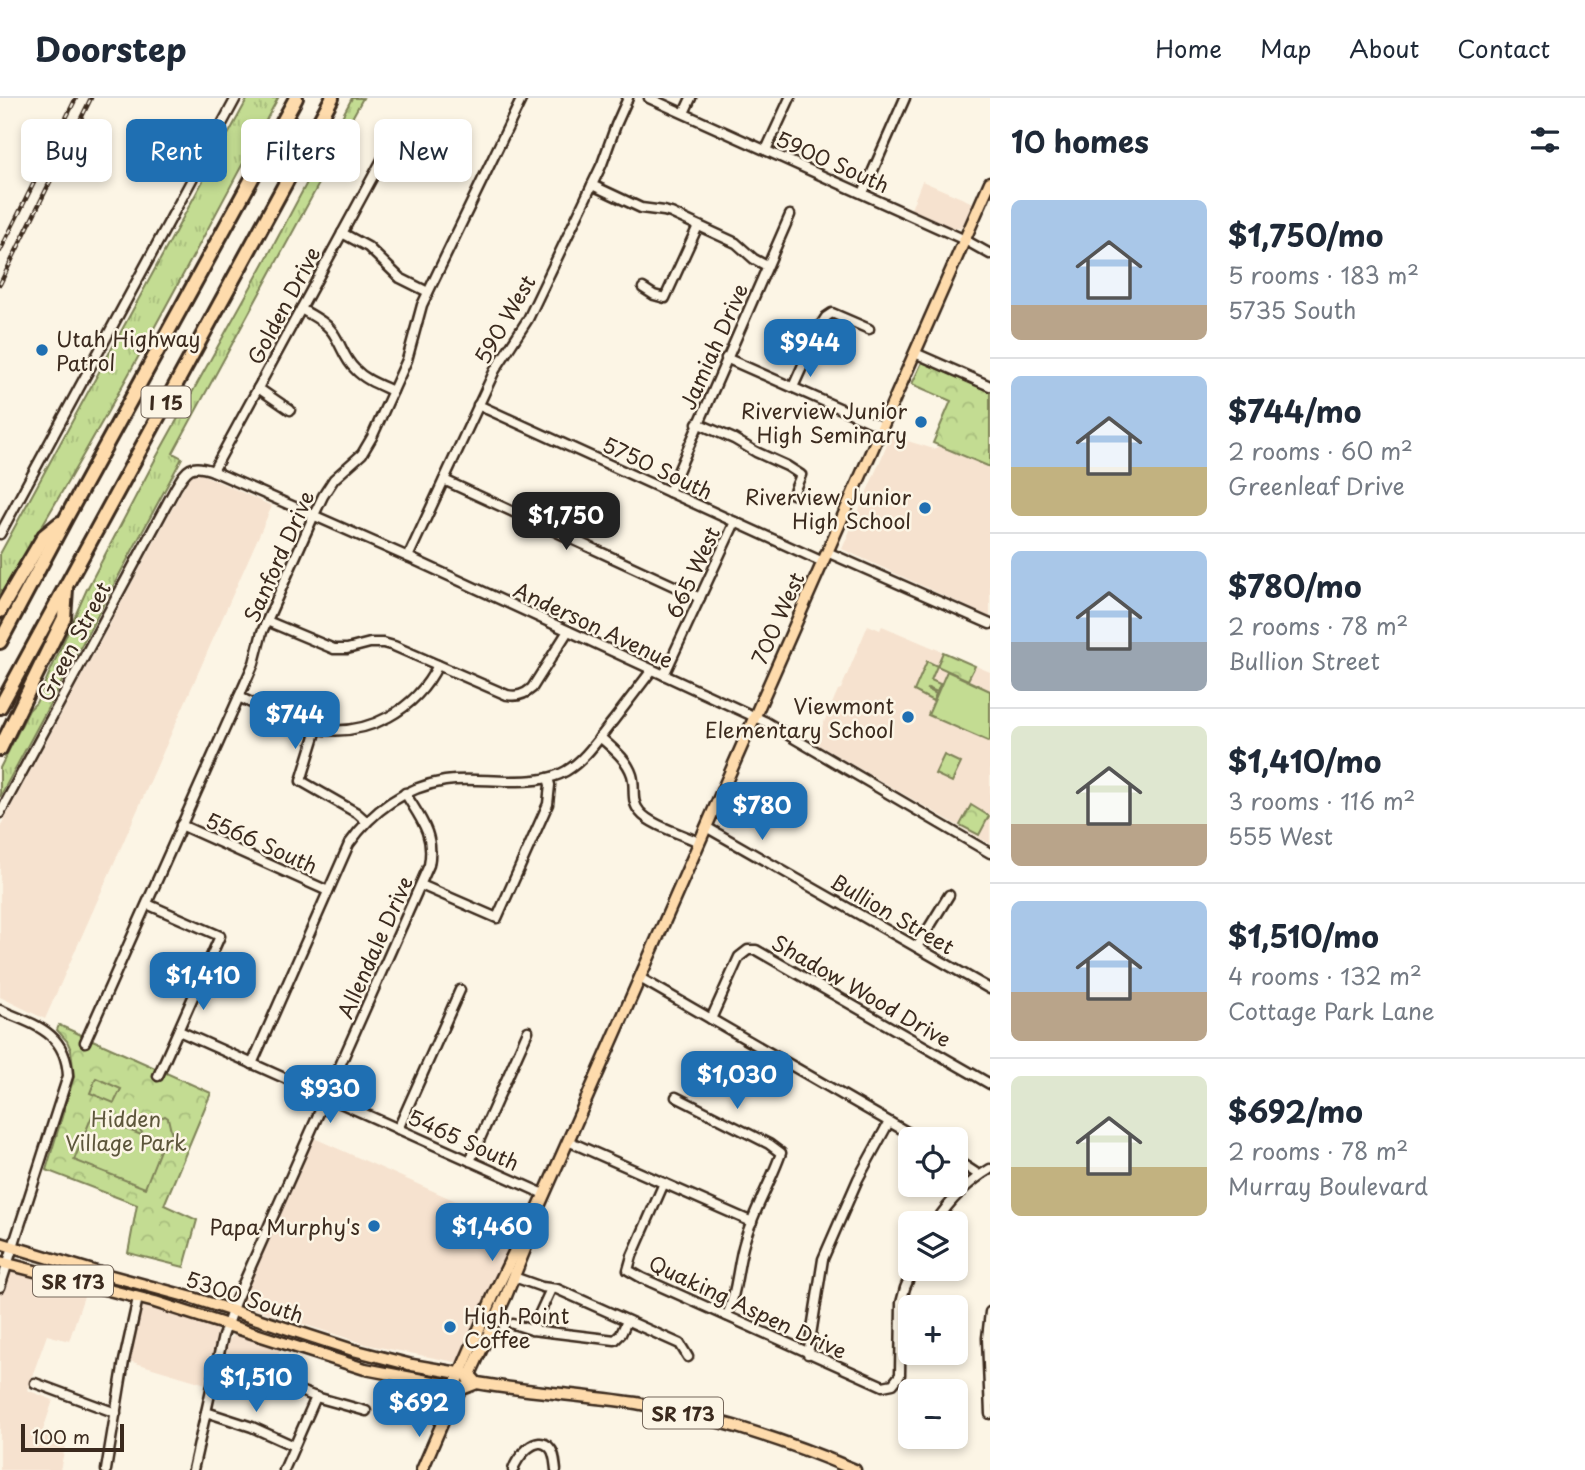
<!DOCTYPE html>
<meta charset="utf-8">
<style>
body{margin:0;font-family:"Playpen Sans",sans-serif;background:#f6f6f7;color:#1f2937;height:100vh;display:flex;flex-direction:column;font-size:26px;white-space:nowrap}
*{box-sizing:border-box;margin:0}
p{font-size:23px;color:#747a83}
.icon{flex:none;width:38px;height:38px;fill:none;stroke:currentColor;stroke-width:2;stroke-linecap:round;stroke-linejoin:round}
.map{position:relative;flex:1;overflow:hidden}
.drawer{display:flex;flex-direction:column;background:#fff;width:595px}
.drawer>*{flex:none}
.top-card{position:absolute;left:21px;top:21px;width:665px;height:63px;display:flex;gap:14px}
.controls{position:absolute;left:898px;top:1029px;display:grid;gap:14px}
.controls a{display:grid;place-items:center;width:70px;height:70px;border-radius:10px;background:#fff;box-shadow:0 4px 10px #0003;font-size:35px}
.scale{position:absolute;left:21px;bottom:18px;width:103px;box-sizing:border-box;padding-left:7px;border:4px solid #3b2a1e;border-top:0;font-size:19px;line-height:24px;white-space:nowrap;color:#3b2a1e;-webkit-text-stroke:5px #fcf5e5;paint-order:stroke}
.price{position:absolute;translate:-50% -60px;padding:0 16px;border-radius:14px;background:#1f6fb2;color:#fff;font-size:23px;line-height:46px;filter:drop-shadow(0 2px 4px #0008)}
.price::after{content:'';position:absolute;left:50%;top:42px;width:21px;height:16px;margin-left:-10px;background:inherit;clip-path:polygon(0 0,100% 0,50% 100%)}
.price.active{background:#222;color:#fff}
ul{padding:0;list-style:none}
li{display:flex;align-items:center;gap:21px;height:175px;padding:0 21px}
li+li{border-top:2px solid #e0e1e3}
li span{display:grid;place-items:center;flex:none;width:196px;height:140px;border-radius:10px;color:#555}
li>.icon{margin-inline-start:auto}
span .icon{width:84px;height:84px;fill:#fffc;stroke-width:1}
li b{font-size:30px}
h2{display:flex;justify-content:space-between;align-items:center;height:84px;padding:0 21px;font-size:30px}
.tag{padding:0 24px;border-radius:10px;background:#fff;box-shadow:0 4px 10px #0003;font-size:24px;line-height:63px}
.tag.active{background:#1f6fb2;color:#fff}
header{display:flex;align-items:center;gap:42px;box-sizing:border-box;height:98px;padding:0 35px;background:#fff;border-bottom:2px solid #e0e1e3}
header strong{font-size:33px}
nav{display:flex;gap:38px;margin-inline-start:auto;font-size:24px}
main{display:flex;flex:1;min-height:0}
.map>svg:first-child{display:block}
.built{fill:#f6e2cf}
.grass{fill:url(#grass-tufts);stroke:#7f8358;stroke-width:2}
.park{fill:url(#park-crowns);stroke:#7f8358;stroke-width:2}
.pitch{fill:#c3dc92;stroke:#7f8358;stroke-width:2}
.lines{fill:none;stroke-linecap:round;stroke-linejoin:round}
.minor-casing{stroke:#3b2a1e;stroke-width:13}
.major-casing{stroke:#3b2a1e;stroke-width:15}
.highway-casing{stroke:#3b2a1e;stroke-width:18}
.minor{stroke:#fcf5e5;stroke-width:8}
.major{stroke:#fedbac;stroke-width:10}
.highway{stroke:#fedbac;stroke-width:12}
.rail-casing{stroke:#3b2a1e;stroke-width:4.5}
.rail{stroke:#fcf5e5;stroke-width:2;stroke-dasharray:5;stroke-linecap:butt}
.poi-dot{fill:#1f6fb2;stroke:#fcf5e5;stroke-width:2.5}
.labels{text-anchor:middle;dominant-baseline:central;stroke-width:5;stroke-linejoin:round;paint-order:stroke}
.shield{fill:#fcf5e5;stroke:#75675a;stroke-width:2}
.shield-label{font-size:19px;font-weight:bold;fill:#3b2a1e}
.street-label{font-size:21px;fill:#3b2a1e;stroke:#fcf5e5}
.poi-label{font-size:21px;fill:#3b2a1e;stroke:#fcf5e5;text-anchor:end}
.park-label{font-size:21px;fill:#5d563b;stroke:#fcf5e5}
</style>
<header>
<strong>Doorstep</strong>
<nav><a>Home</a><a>Map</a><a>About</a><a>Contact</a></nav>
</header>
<main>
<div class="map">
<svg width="990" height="1372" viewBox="0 0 990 1372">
<defs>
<pattern id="grass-tufts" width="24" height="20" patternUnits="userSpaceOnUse" patternTransform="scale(1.75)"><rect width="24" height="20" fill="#c3dc92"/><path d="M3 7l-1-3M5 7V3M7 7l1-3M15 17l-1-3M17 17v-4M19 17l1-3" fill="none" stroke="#a8bd7d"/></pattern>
<pattern id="park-crowns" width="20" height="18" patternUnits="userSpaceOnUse" patternTransform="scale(1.75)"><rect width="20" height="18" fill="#c3dc92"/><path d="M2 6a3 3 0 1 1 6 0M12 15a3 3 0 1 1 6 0" fill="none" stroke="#a8bd7d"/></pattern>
</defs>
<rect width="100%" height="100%" fill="#fcf5e5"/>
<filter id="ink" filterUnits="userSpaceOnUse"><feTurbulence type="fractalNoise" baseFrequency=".0143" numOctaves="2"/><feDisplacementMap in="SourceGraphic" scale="14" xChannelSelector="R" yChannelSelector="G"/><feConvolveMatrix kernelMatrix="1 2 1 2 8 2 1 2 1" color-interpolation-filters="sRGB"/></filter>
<g filter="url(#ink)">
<!-- built -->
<g class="built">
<path d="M922,83L973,105L962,129L954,130L911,111Z"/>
<path d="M891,338L934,351L939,348L990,369V519L842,451Z"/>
<path d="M197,374L272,408L45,921L0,899V729L191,376Z"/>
<path d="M868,527L880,532L882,528L990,574V746L815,645L838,592L841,591Z"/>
<path d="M314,1040L521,1132L460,1265L369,1247L240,1206Z"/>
<path d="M0,1171L86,1192L69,1243L47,1237L27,1292L53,1302L43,1332L67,1341L60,1372H0Z"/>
<path d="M148,1208L211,1227L216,1230L217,1235L206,1286L129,1263L140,1214L143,1209Z"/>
<path d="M234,1237H239L280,1251L267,1300L220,1284L229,1242Z"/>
</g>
<!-- grass -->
<g class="grass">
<path d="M248,0H278C188,167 100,336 0,497V456Z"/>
<path d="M352,0H363L319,80L321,82L173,355L182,360L0,699V670L29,612L36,605L87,491L157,358L269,156Z"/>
</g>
<!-- park -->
<g class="park">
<path d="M922,264L990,293V369L933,345L951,303L912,286Z"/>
<path d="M943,554L975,568L968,582L937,568Z"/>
<path d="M971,707L989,718L979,737L960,727Z"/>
<path d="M59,927L211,995L164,1107L197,1122L184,1169L128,1155L137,1107L46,1072L74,979L71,952L67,943L57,932Z"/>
</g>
<!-- pitch -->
<g class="pitch">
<path d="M927,563L937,568L931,582L940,586L937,594L928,590L927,591L936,596L933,603L914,593Z"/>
<path d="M947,573L990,593V644L928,617Z"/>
<path d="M944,657L961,665L952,684L935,676Z"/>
<path d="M96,980L121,991L114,1005L90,995Z"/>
<path d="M92,1018L144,1038L139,1030L165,1018L168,1020L174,1046L162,1047L145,1090L74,1062Z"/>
</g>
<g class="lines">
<defs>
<g id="minor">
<path d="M649,0L965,142L990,156"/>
<path d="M684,15L691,0"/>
<path d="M766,52L790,0"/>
<path d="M592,87L641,110L664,113L671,115L736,145L754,161L767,168"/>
<path d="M863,95L905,0"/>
<path d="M342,135L368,149L400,180L428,194"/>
<path d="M643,190L654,197L665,200L698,128"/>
<path d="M301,211C313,218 328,225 335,238C342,249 345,262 355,271C365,282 380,287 393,293"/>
<path d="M915,255L990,288"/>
<path d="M726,260L882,329"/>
<path d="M793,289L822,225L826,219L832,215L869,231"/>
<path d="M258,290L290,312"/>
<path d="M478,307L823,464"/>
<path d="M697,325L734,341L756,354L787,368L801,377L793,396"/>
<path d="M213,373L384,58"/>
<path d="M444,382L700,500"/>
<path d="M669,394L790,117"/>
<path d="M0,436L236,0"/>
<path d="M827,454L990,526"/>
<path d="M408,459L495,272L528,221L602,66L616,27L628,0"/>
<path d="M267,523L334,551H347L370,545H383L394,548L507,597C517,599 524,597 532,590L568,533"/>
<path d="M664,577L735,424"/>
<path d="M239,599C263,610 292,627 318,631C368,639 416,612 438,567"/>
<path d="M317,631L301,683L357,715L366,723"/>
<path d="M600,639C612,650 627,661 632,677C636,690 630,703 640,714C650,727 684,737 699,744"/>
<path d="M0,715L176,389C187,370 191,365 213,373L408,459L766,624L990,755"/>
<path d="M181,727L328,793"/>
<path d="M706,729L990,891"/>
<path d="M421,787L497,820L548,706L550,687L548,680"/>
<path d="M147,806L220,838L158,978"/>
<path d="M917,849L949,797"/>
<path d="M640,880L919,1041"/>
<path d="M0,912C35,927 66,934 68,978L0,1189"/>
<path d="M711,921L739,859L748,852H756L990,986"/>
<path d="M179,933L544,1096"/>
<path d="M85,944L254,565L262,534L314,417L323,398L334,381L362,356L372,339L407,262L422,207L522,0"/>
<path d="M252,966L349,746C372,713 405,689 445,683C466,680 488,683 509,683C527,683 549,683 566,673C585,662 599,640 613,623C626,606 639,589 652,572"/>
<path d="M676,999L769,1046L781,1055C771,1084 754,1112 745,1142C737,1167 738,1191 727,1218"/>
<path d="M398,1031L460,892"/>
<path d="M568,1043L752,1124"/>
<path d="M956,1062L979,1077"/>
<path d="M470,1063L528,933"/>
<path d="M664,1085L632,1158L628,1172L642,1180L883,1288L893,1286L900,1277L901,1205L905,1190L913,1171"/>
<path d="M935,1125C949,1104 968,1084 990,1071"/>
<path d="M514,1179L542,1189L557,1191L680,1246L688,1259"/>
<path d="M990,1214L987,1240L990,1316"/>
<path d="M513,1226L532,1232L615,1242L621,1236L627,1223"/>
<path d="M532,1232L551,1191"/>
<path d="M808,1256L823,1161L858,1081L889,1024"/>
<path d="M276,1284L316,1299L366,1313"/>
<path d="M35,1285L116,1315"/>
<path d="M206,1314L252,1329L294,1348"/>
<path d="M106,1372L124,1263L138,1200"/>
<path d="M193,1372L223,1238L235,1204L429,767C435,736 420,720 405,695"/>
<path d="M284,1372L316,1299"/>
<path d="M513,1372C516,1360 537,1334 550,1350C555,1355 555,1365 556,1372"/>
</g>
<g id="major">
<path d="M0,1145L93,1173L193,1200L353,1252L412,1267L470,1277L477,1285"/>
<path d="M0,1164L155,1204L365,1271L464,1290L477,1285C529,1294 583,1297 636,1305C711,1318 785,1342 855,1372"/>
<path d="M468,1281L506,1198L534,1129L532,1124"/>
<path d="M454,1298V1289L495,1194L528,1125L532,1124L568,1043L990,84"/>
<path d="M422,1372L454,1298L458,1296"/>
</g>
<g id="highway">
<path d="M0,513L44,438L60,425"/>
<path d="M0,544L66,420L296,0"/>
<path d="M0,609L332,0"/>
<path d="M0,651L64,520L66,491"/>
</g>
</defs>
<!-- minor casing -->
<use href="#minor" class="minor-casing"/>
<!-- major casing -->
<use href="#major" class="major-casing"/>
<!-- highway casing -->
<use href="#highway" class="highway-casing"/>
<!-- minor -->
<use href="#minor" class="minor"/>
<!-- major -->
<use href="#major" class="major"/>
<!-- highway -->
<use href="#highway" class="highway"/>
<defs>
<g id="rail">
<path d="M0,153L76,0"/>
<path d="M0,186L91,0"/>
</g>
</defs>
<!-- rail casing -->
<use href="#rail" class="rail-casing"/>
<!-- rail -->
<use href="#rail" class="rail"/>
</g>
</g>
<!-- markers -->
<g class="poi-dot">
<circle cx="42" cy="252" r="7"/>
<circle cx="921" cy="324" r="7"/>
<circle cx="925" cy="410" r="7"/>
<circle cx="908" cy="619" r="7"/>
<circle cx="374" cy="1128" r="7"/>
<circle cx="450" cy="1229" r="7"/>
</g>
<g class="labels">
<!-- shield labels -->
<g class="shield">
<rect x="141.5" y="288.5" width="49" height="31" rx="5"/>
<rect x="33" y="1167.5" width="80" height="31" rx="5"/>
<rect x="643" y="1299.5" width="80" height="31" rx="5"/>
</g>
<g class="shield-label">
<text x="166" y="304">I 15</text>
<text x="73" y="1183">SR 173</text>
<text x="683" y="1315">SR 173</text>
</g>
<!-- street labels -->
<g class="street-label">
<text transform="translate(833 63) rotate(24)">5900 South</text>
<text transform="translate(283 207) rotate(-62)">Golden Drive</text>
<text transform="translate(504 221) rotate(-60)">590 West</text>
<text transform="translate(713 248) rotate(-66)">Jamiah Drive</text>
<text transform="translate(658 369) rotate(25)">5750 South</text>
<text transform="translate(278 458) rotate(-66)">Sanford Drive</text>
<text transform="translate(692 474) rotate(-65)">665 West</text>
<text transform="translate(777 520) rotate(-66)">700 West</text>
<text transform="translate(594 526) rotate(25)">Anderson Avenue</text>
<text transform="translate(73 543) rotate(-62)">Green Street</text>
<text transform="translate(262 744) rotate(24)">5566 South</text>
<text transform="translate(893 815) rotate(30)">Bullion Street</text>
<text transform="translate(374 849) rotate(-66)">Allendale Drive</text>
<text transform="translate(862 892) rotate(30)">Shadow Wood Drive</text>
<text transform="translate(464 1041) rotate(24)">5465 South</text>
<text transform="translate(245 1198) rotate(18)">5300 South</text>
<text transform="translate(748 1208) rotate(25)">Quaking Aspen Drive</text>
</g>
<!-- poi labels -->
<g class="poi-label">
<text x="56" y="240" text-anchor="start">Utah Highway<tspan x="56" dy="24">Patrol</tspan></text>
<text x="907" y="312">Riverview Junior<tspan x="907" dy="24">High Seminary</tspan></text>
<text x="911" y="398">Riverview Junior<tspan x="911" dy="24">High School</tspan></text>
<text x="894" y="607">Viewmont<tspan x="894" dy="24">Elementary School</tspan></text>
<text x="360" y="1128">Papa Murphy's</text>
<text x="464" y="1217" text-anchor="start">High Point<tspan x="464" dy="24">Coffee</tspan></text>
</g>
<!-- park labels -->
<g class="park-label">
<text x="126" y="1020">Hidden<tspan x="126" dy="24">Village Park</tspan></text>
</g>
</g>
</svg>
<div class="controls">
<a><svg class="icon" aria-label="locate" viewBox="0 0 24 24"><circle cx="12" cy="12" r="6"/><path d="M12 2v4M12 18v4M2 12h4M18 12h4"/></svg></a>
<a><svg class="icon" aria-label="layers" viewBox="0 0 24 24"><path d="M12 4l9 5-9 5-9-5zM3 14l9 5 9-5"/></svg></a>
<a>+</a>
<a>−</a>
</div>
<div class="scale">100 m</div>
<b class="price" style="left:810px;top:281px">$944</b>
<b class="price active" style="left:566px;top:454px">$1,750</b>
<b class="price" style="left:295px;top:653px">$744</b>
<b class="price" style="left:762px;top:744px">$780</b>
<b class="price" style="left:203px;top:914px">$1,410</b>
<b class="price" style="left:737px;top:1013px">$1,030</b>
<b class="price" style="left:330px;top:1027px">$930</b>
<b class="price" style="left:492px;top:1165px">$1,460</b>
<b class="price" style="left:256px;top:1316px">$1,510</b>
<b class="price" style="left:419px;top:1341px">$692</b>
<div class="top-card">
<a class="tag">Buy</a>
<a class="tag active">Rent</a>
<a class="tag">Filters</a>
<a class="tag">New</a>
</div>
</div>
<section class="drawer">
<h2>10 homes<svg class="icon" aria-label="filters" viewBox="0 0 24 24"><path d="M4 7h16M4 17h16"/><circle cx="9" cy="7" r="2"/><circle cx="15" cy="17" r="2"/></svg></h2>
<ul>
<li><span style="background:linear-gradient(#a9c7e8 75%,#b9a48a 0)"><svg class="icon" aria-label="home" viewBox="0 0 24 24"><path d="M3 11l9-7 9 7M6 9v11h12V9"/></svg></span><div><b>$1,750/mo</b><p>5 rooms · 183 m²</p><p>5735 South</p></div></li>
<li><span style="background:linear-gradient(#a9c7e8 65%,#c2b280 0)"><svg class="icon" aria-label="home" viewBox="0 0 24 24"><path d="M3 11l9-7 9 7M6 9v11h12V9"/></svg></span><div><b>$744/mo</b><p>2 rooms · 60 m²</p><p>Greenleaf Drive</p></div></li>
<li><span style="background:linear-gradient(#a9c7e8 65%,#9aa5b1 0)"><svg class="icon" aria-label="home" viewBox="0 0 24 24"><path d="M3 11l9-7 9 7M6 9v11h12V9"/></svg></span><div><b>$780/mo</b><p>2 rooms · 78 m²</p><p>Bullion Street</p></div></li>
<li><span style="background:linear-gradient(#dfe7d0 70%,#b9a48a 0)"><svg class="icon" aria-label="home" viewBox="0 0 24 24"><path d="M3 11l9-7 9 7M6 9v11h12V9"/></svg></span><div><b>$1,410/mo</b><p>3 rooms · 116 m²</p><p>555 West</p></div></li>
<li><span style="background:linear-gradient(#a9c7e8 65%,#b9a48a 0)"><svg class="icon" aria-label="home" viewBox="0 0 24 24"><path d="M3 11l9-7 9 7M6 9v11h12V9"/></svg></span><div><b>$1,510/mo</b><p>4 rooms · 132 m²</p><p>Cottage Park Lane</p></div></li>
<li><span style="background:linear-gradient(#dfe7d0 65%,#c2b280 0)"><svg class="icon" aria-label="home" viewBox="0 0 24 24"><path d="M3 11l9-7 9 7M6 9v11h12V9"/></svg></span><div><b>$692/mo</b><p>2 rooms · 78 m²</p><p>Murray Boulevard</p></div></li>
</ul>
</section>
</main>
